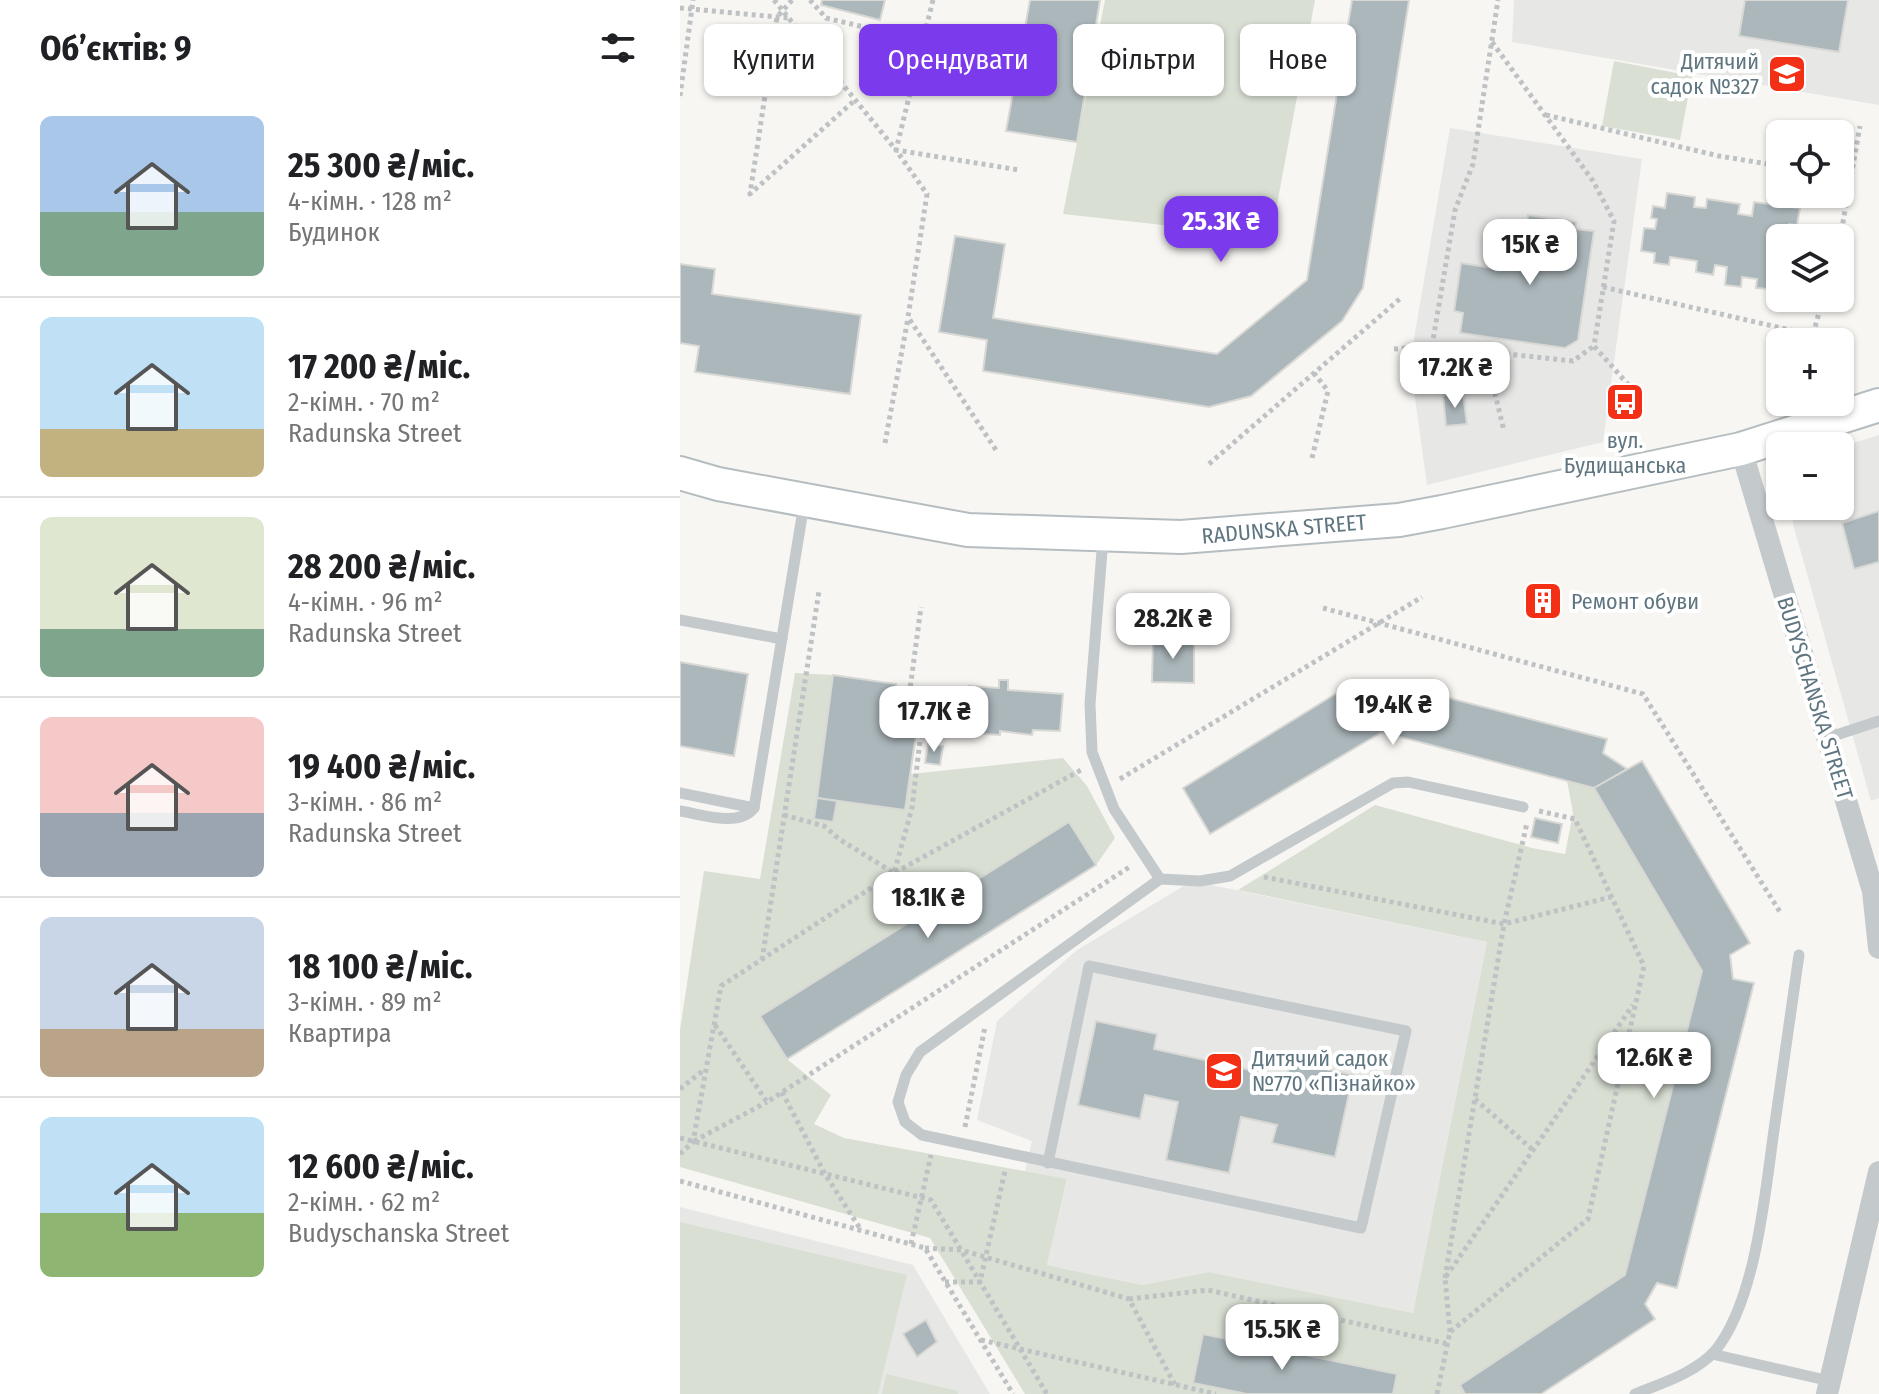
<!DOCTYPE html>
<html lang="uk">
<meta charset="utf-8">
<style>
body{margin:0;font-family:"Fira Sans Condensed",sans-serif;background:#f6f6f6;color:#202124;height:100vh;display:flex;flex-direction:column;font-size:30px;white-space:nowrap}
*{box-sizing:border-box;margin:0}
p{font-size:26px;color:#757577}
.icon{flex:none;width:44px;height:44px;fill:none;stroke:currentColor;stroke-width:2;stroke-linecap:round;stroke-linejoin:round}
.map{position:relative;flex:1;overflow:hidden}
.side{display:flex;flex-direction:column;background:#fff;width:680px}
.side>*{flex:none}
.hud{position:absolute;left:24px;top:24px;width:760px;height:72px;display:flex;gap:16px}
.tools{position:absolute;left:1086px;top:120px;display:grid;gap:16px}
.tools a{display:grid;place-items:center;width:88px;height:88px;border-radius:12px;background:#fff;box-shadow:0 2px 6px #0004;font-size:40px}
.price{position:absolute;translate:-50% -68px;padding:0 18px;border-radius:16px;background:#fff;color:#222;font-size:26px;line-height:52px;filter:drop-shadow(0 2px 4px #0008)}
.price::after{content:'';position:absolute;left:50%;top:48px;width:24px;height:18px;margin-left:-12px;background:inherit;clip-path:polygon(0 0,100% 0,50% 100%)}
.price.on{background:#7c3aed;color:#fff}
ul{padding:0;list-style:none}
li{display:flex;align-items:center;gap:24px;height:200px;padding:0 40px}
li+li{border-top:2px solid #e0e0e0}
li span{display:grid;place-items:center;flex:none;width:224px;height:160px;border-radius:12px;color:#555}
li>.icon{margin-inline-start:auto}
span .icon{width:96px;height:96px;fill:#fffc;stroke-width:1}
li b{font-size:34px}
h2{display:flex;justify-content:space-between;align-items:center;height:96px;padding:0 40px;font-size:34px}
.chip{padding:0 28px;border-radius:12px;background:#fff;box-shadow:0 2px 6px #0004;font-size:28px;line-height:72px}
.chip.on{background:#7c3aed;color:#fff}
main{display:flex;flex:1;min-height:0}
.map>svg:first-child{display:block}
.built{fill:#e7e8e6}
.green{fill:#d9dfd3}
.building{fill:#acb7bb;stroke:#d8d8d5;stroke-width:2}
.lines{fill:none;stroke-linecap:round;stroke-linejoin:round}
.secondary-casing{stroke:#b6bdc0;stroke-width:36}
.path{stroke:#bfc2c4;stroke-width:5;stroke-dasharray:4 4;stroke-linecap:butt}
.service{stroke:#c4c9cc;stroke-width:11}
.minor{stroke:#c4c9cc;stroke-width:22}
.secondary{stroke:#fff;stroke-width:32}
.labels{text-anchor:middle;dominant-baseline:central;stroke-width:8;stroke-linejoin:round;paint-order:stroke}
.poi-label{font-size:22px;fill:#5f7681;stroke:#fff;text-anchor:start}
.street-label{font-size:22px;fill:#5f7681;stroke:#fff}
</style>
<main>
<section class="side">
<h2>Об’єктів: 9<svg class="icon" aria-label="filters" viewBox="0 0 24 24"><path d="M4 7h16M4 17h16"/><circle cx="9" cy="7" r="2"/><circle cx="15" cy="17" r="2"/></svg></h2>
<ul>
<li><span style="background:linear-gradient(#a9c7e8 60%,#7fa58c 0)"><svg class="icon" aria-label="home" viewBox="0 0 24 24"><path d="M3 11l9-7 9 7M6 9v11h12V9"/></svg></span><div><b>25 300 ₴/міс.</b><p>4-кімн. · 128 m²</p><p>Будинок</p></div></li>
<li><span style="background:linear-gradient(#bfe0f5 70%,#c2b280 0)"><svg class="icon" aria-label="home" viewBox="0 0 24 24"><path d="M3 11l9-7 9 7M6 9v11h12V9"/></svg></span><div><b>17 200 ₴/міс.</b><p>2-кімн. · 70 m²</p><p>Radunska Street</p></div></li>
<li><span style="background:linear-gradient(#dfe7d0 70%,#7fa58c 0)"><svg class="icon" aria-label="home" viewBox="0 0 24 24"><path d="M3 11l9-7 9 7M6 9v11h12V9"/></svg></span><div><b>28 200 ₴/міс.</b><p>4-кімн. · 96 m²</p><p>Radunska Street</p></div></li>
<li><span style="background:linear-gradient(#f6c9c9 60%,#9aa5b1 0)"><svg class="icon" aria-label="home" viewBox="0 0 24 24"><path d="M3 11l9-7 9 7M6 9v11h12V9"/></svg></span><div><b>19 400 ₴/міс.</b><p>3-кімн. · 86 m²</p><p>Radunska Street</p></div></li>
<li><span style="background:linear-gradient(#c9d6e8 70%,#b9a48a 0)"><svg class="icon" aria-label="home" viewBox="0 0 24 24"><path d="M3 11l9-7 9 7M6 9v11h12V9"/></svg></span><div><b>18 100 ₴/міс.</b><p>3-кімн. · 89 m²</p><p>Квартира</p></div></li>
<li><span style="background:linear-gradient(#bfe0f5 60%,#8fb573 0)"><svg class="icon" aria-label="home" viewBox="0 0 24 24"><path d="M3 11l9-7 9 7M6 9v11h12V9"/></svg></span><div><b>12 600 ₴/міс.</b><p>2-кімн. · 62 m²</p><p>Budyschanska Street</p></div></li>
</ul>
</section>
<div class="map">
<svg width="1199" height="1394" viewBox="0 0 1199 1394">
<rect width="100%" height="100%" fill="#f7f6f3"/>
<!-- built -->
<g class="built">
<path d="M834,0H1199V105L832,42Z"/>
<path d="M770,128L962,159L923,442L747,485L730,362Z"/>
<path d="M1199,435V798L1191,801L1113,524L1112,506H1160V447Z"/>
<path d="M512,881L807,942L733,1313L529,1272L462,1285L367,1265L387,1180L345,1171L352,1141L297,1120L317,1021L397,950Z"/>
<path d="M0,1207L233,1265L310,1394H0Z"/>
</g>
<!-- green -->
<g class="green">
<path d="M425,0H635L591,237L383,214Z"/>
<path d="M934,61L1012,76L1000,140L922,126Z"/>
<path d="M115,673L153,675L134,819L153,822L157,801L225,810L231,774L383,758L407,786L435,838L416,865L389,822L80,1016L107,1059L151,1095L134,1124L164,1138L387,1179L367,1265L462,1285L529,1272L733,1313L807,942L558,890L695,805L852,848L885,854L893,813L887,781L914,788L1022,971L945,1275L780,1385L785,1394H713L716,1374L523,1334L513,1383L565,1394H345L250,1238L0,1167V1030L24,871L80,879Z"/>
<path d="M0,1222L227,1275L198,1394H0Z"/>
<path d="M206,1374L278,1391V1394H202Z"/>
</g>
<!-- building -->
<g class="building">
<path d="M142,0H205L200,20L141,5Z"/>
<path d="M350,0H420L397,142L326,131Z"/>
<path d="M672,0H729L683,288L662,321L571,396L529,407L303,371L307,340L259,332L275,236L325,244L313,318L537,354L627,280Z"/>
<path d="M1065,0H1168L1159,52L1059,36Z"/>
<path d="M987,193L1015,197L1014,207L1026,208L1027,199L1060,204L1058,214L1072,216L1074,202L1120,208L1117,225L1109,224L1107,238L1100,237V298H1107L1106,300L1088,298L1089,289L1076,288L1077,279L1062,277L1061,287L1045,285L1047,267L1035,265L1033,275L1016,272L1017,261L990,257L989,265L974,263L975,253L961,251L964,228L975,229L977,219L971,218L973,206L985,208Z"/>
<path d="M848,215L896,222L895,229L914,231L898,340L885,348L780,333L783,313L774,311L781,263L813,268L815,252L829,243L844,246Z"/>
<path d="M0,264L35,269L32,294L181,315L170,394L15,372L19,346L0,343Z"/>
<path d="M783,393L787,424L766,426L763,395Z"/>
<path d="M1199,511V562L1174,569L1162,523Z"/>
<path d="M873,589L878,606L852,612L849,596Z"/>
<path d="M473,639H514V683L472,682Z"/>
<path d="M0,662L68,674L54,756L0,746Z"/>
<path d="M153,675L216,684L211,723L237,727L225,810L137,798Z"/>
<path d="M319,680H328V690L383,694L380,731L353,730L352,735L320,731V735L287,733L289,686L319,688Z"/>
<path d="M715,684L927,739L923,753L947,769L914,788L702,732L530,834L503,788L670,685L681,701L710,698Z"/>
<path d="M250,703L286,705L285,736L248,734Z"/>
<path d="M248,744L263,746L260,765L245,763Z"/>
<path d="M962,761L1070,943L1050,955L1053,979L1074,983L997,1288L977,1283L965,1304L975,1319L861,1394H785L780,1385L945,1275L1022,971L914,788Z"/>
<path d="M137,798L157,801L153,822L134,819Z"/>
<path d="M855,818L882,824L878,843L851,837Z"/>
<path d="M389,822L416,865L107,1059L80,1016Z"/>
<path d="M416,1021L477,1034L474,1049L607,1078L610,1061L673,1075L655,1157L592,1143L597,1125L561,1117L549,1173L486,1160L498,1102L465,1095L460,1119L398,1105Z"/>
<path d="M246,1320L257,1342L237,1357L223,1334Z"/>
<path d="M523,1334L717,1374L713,1394H567L513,1383Z"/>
</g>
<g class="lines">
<defs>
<path id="secondary" d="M0,473L38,484L288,530L501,537L719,520L762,512L1061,449L1199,405"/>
</defs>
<!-- secondary casing -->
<use href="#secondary" class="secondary-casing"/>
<!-- path -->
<g class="path">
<path d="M94,0L216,150L339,170"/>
<path d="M112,0L97,17L70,194L175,100"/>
<path d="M130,0L146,18L243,41"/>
<path d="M253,0L216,150L247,194L228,317L316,450"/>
<path d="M0,8L108,18"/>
<path d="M812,42L913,181L934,221L914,346L960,398"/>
<path d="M0,96L13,0"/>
<path d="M866,115L1039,156L1100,166"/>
<path d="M1160,177L1172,178"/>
<path d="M1160,239L1180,126"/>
<path d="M923,287L1158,341"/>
<path d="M1131,342L1143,298"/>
<path d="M752,346L775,210L793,164L818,0"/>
<path d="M714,349L752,346L893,361L914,346"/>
<path d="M815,353L813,385L824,431"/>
<path d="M205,443L228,318"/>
<path d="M632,458L648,391L634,373"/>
<path d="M529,464L722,297"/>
<path d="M643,608L963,694L1100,912"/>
<path d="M440,779L742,597"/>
<path d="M104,815L144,826L159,839L214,873L232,808L242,724L228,704L241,607"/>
<path d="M584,877L824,924L931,897"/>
<path d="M82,960L139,591"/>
<path d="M35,1025L87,1102L451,866"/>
<path d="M0,1089L25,1069"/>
<path d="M102,1092L145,1174L181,1230"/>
<path d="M795,1099L853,1150"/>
<path d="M285,1127L305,1027"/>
<path d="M0,1138L251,1200L367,1394"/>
<path d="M14,1141L87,1102"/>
<path d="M0,1154L13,1142L41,986L214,873L401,770"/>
<path d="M0,1181L245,1248L333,1394"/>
<path d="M231,1244L251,1155"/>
<path d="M245,1248L281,1250L449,1299L495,1385"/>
<path d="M765,1278L824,924L847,823"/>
<path d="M265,1282H300L325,1171"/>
<path d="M449,1299L528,1290L768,1344"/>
<path d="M770,1332L765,1278L953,1005"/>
<path d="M301,1340L536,1394"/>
<path d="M757,1394L770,1332L908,1219L964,966L895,819L859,811"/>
</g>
<!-- service -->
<g class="service">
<path d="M423,538L410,704L412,752L434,809L480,879"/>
<path d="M0,620L102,639"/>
<path d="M1147,738L1199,721"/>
<path d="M0,793L74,808"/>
<path d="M0,811C21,814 59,828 74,808L124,504"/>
<path d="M368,1163L409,966L726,1031L681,1228L242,1135L225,1122L218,1102L226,1075L240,1052L480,879L520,881L550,876L713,783L728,782L843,807"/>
<path d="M1032,1354L1150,1381"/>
<path d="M955,1394C982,1383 1015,1373 1035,1351C1076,1301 1085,1193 1094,1130C1102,1071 1111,1013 1119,955"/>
</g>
<!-- minor -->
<g class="minor">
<path d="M1061,449L1193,891L1199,948"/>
<path d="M1147,1394L1199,1172"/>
</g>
<!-- secondary -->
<use href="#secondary" class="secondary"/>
</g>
<!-- icons -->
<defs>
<symbol id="school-square" viewBox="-11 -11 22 22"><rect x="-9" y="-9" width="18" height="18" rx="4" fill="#f32f16" stroke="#fff"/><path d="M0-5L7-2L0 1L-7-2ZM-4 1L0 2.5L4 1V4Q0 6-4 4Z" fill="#fff"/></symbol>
<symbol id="bus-square" viewBox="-11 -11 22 22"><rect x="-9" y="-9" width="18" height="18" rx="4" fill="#f32f16" stroke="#fff"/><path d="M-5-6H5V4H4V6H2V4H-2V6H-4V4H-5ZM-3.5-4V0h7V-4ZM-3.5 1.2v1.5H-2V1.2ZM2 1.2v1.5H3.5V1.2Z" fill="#fff"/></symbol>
<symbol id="building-square" viewBox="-11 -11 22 22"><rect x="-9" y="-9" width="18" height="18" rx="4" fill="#f32f16" stroke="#fff"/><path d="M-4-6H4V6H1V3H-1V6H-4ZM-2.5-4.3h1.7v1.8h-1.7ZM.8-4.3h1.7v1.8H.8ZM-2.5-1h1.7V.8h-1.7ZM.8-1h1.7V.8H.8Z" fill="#fff"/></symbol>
</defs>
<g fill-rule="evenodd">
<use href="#school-square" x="1085" y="52" width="44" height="44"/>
<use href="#bus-square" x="923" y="380" width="44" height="44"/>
<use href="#building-square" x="841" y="579" width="44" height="44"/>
<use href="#school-square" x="522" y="1049" width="44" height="44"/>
</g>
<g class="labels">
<!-- poi labels -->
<g class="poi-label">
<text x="1079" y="61" text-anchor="end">Дитячий<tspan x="1079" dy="25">садок №327</tspan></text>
<text x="945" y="440" text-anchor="middle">вул.<tspan x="945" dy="25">Будищанська</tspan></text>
<text x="891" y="601">Ремонт обуви</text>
<text x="572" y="1058">Дитячий садок<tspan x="572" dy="25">№770 «Пізнайко»</tspan></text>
</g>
<!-- street labels -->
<g class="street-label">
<text transform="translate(604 529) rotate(-5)">RADUNSKA STREET</text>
<text transform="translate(1135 698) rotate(73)">BUDYSCHANSKA STREET</text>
</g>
</g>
</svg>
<div class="tools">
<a><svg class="icon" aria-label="locate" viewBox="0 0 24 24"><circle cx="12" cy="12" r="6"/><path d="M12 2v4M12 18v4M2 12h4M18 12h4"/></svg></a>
<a><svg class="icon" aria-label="layers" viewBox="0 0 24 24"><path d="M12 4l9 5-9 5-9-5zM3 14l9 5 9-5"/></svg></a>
<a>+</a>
<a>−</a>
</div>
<b class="price on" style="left:541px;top:264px">25.3K ₴</b>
<b class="price" style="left:850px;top:287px">15K ₴</b>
<b class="price" style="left:775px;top:410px">17.2K ₴</b>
<b class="price" style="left:493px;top:661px">28.2K ₴</b>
<b class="price" style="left:713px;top:747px">19.4K ₴</b>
<b class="price" style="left:254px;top:754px">17.7K ₴</b>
<b class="price" style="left:248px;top:940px">18.1K ₴</b>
<b class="price" style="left:974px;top:1100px">12.6K ₴</b>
<b class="price" style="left:602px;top:1372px">15.5K ₴</b>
<div class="hud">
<a class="chip">Купити</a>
<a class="chip on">Орендувати</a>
<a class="chip">Фільтри</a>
<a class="chip">Нове</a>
</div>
</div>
</main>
